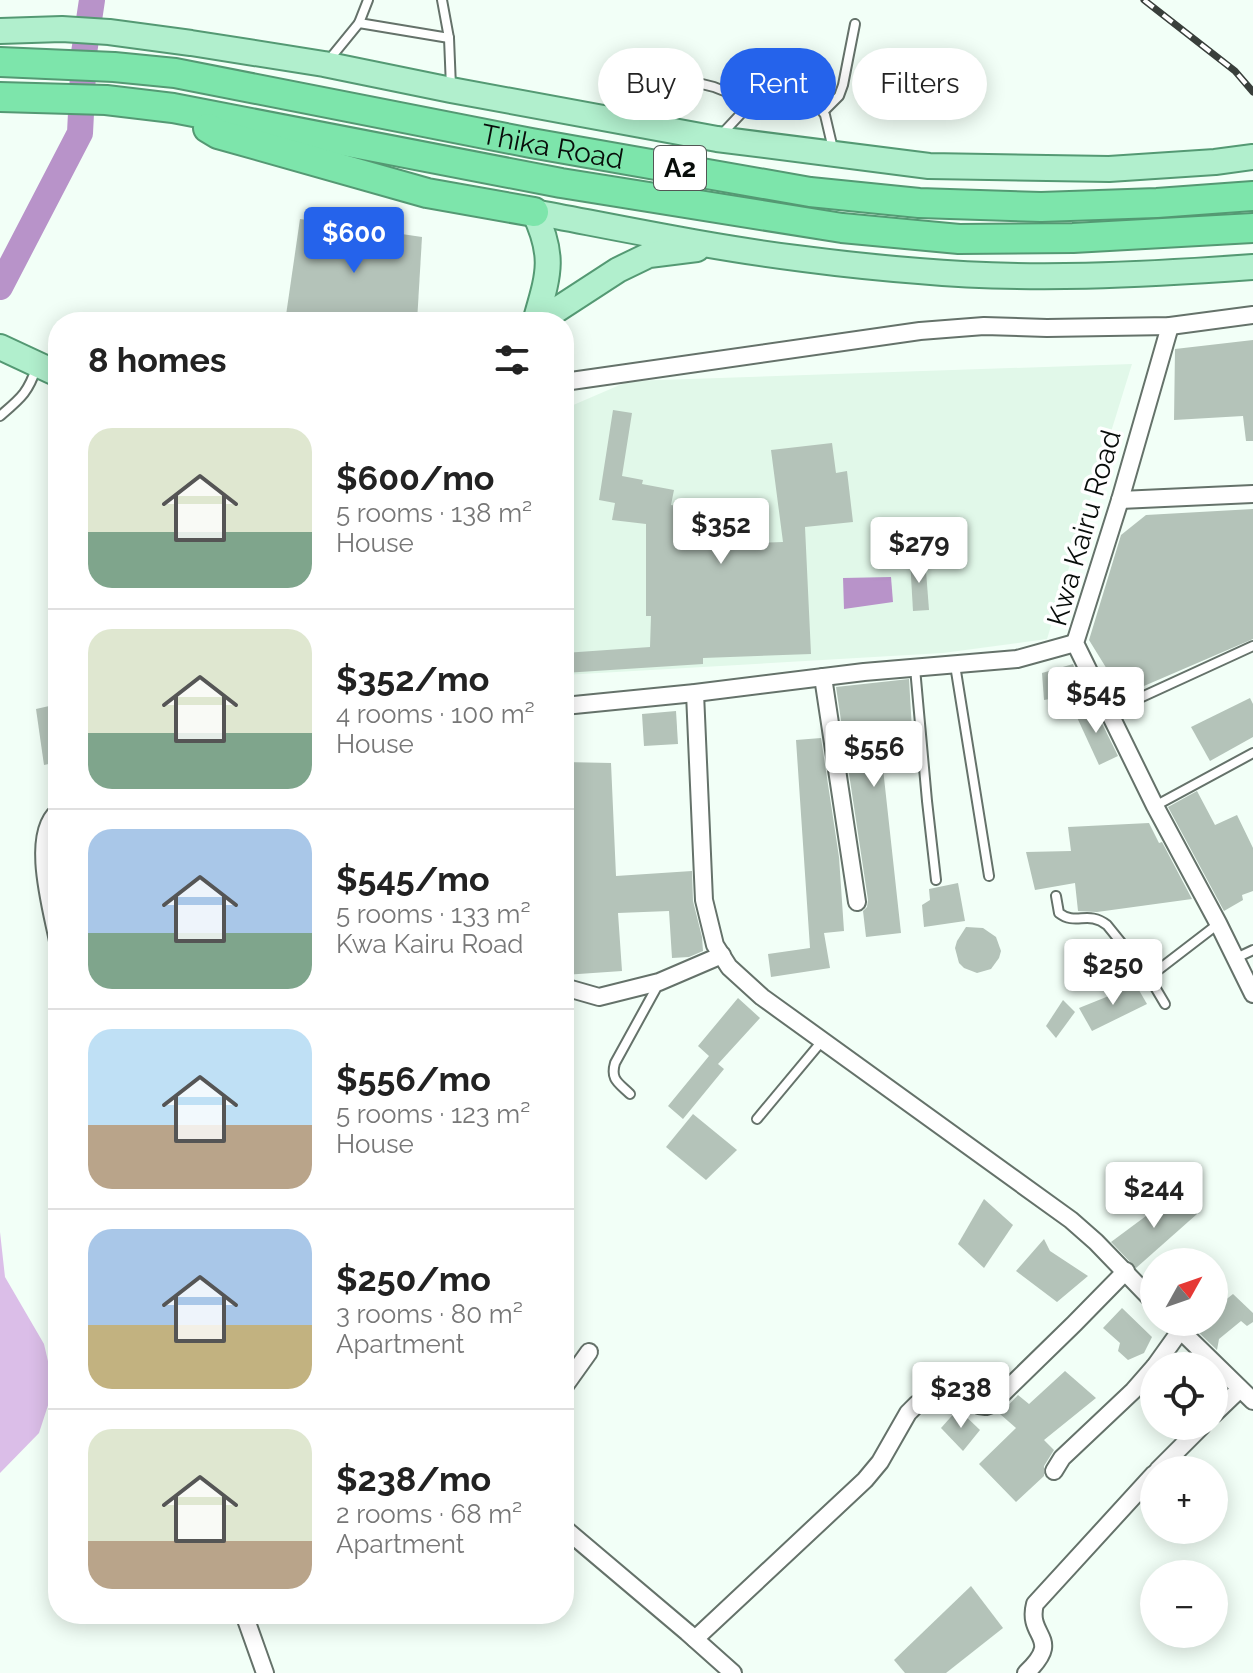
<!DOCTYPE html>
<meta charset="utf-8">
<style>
body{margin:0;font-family:Raleway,sans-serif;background:#f2f2f2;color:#222;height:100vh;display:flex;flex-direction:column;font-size:30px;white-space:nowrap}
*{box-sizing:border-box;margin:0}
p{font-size:26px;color:#767676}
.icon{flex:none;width:44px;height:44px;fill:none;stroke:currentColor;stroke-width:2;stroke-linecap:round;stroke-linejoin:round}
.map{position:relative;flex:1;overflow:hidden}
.drawer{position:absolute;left:48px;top:312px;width:526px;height:1312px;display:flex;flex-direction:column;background:#fff;border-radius:32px;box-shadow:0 4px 20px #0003}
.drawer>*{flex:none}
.top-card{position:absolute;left:598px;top:48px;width:534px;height:72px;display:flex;gap:16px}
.needle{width:52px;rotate:50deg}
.buttons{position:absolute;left:1140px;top:1248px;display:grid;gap:16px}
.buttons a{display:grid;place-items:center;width:88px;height:88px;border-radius:50%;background:#fff;box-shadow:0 4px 20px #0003;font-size:40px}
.price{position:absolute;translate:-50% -68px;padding:0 18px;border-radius:8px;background:#fff;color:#222;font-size:26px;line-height:52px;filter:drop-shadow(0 2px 4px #0008)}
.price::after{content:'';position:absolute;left:50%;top:48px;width:24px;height:18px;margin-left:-12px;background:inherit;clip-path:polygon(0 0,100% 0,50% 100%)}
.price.selected{background:#2563eb;color:#fff}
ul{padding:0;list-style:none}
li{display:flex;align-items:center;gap:24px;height:200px;padding:0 40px}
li+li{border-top:2px solid #e0e0e0}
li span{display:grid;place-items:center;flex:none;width:224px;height:160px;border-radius:24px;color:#555}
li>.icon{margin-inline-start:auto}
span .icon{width:96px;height:96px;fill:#fffc;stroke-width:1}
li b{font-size:34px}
h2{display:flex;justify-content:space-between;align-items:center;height:96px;padding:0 40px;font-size:34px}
.chip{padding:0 28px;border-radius:36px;background:#fff;box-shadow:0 4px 20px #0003;font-size:28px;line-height:72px}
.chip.selected{background:#2563eb;color:#fff}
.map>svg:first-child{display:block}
.built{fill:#e1f8e9}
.green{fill:#dbbee8}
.water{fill:#b893c9}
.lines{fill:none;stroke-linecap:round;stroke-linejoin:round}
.river{stroke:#b893c9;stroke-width:26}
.building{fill:#b4c3b9}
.lane-casing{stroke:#65726a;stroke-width:12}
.street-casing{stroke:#65726a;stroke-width:20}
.primary-casing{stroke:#549973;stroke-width:28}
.highway-casing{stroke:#549973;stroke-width:32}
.lane{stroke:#fff;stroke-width:8}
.street{stroke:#fff;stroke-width:16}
.primary{stroke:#b1efcd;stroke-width:24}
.highway{stroke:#7de5ab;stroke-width:28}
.rail-casing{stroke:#393f3b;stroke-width:7}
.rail{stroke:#fff;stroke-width:4;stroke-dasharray:12;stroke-linecap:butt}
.labels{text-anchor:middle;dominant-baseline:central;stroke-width:7;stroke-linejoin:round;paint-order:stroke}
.shield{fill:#fff;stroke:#525654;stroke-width:2}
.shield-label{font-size:26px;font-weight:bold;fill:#080d0a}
.street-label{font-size:28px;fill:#080d0a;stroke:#fff}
</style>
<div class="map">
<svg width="1253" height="1673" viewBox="0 0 1253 1673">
<rect width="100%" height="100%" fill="#f2fff7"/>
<!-- built -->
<path class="built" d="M1132,364L1047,639L943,653L564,675V409L629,381Z"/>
<!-- green -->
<path class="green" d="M0,1232L5,1277L44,1344L54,1387L39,1433L0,1473Z"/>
<!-- water -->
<path class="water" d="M891,577L893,602L844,609L843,578Z"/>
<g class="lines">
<!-- river -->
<path class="river" d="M0,287L80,133L84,53L92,0"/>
</g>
<!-- building -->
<g class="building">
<path d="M300,219L422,237L417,322H285Z"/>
<path d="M1253,340V441H1246L1243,416L1174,420L1175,349Z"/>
<path d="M613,410L632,413L622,476L643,480L642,484L674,490L671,505L686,507L683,533L704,534V537L725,536V544L783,542L771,450L832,443L836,473L847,471L853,522L805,527L811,654L703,658V664L564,673V653L650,647L651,616H646V524L612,520L615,503L599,500Z"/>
<path d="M1253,509V639L1137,689L1135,684L1118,687L1089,640L1121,535L1146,515Z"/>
<path d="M925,558L929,610L913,611L910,559Z"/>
<path d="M1073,664L1083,693L1044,700L1042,673Z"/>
<path d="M909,679L912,730L879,732L901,933L866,937L863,911L867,907L868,900L836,687Z"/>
<path d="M1250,698L1253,704V737L1210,761L1191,727Z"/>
<path d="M1092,703L1118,756L1099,765L1075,713Z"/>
<path d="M58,704V762L44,765L36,709Z"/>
<path d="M676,711L678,744L644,746L642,714Z"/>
<path d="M821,738L839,857L844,931L824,933L830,968L771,977L768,954L810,948L796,740Z"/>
<path d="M564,762L611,763L616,876L692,871L693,901L702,937L703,951L689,957L672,958L669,911L618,913L622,971L564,975Z"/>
<path d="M1197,791L1215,825L1237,815L1253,848V891L1242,895L1243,900L1224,911L1168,807Z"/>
<path d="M1149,823L1159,843L1162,842L1192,899L1097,912L1078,911L1075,883L1035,890L1026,852L1071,851L1068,827Z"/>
<path d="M958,883L965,921L924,927L922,905L930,900L929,889Z"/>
<path d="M966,927L983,928L996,937L1001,951L999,958L991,969L977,973L964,968L959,963L955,948L957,941Z"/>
<path d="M1136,985L1147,1004L1092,1031L1079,1008Z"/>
<path d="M738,998L760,1018L718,1064L724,1069L683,1119L668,1106L709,1056L698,1046Z"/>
<path d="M1063,1000L1075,1012L1056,1038L1046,1026Z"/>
<path d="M693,1114L737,1150L706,1180L666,1147Z"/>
<path d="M1177,1193L1197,1214L1136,1268L1111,1242Z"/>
<path d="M984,1199L1013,1225L984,1268L958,1244Z"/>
<path d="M1044,1239L1050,1251L1088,1276L1057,1302L1016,1271Z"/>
<path d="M1233,1294L1253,1313V1322L1247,1326L1241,1321L1219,1339L1217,1350L1193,1327L1198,1322H1214V1309Z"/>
<path d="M1122,1308L1152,1337L1144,1353L1128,1360L1118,1351L1120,1343L1103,1328Z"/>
<path d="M1065,1371L1096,1398L1044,1440L1054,1450L1044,1466V1476L1016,1502L979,1464L1016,1428L1000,1414L1018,1395L1029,1404Z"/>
<path d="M958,1409L980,1430L963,1451L941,1428Z"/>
<path d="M971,1586L1003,1628L946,1673H905L894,1660Z"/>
</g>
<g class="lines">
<defs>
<g id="lane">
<path d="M442,0L449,38L451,87"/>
<path d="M359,23L449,38"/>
<path d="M328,61L359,23L368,0"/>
<path d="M650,71L714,87L737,96L746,106"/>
<path d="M824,111L839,96L843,85L855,24"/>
<path d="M720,136L751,103L820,108L825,115L833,149"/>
<path d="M0,416C21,398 28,393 37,366"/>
<path d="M955,665L989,876"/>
<path d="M915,668L927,801L936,880"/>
<path d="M1109,712L1253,646"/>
<path d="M1155,806L1253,753"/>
<path d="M1056,896L1059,913C1076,926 1088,910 1107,925L1149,977L1218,924"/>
<path d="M1236,958L1253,950"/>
<path d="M1149,977L1165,1004"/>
<path d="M630,1094C619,1083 610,1080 615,1063L659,983"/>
<path d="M757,1119L822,1041"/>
</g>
<g id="street">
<path d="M1170,326L1120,500L1075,643L1155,806L1218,923L1253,994"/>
<path d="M564,382L920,331L984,326L1047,328L1170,326L1253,315"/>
<path d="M1120,500L1253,494"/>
<path d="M823,677L857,902"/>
<path d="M695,693L704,900L715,945L729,967L762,997L1071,1220L1096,1242L1154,1302"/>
<path d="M564,706L695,693L864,672L1017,659L1075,643"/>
<path d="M58,812C30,835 52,910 58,941"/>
<path d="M564,987L599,997L659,982L722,955"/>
<path d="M1172,1322L1253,1401"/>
<path d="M1155,1366L1180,1331"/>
<path d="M564,1387L589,1352"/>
<path d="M1214,1414L1240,1389"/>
<path d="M1158,1470L1202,1426"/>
<path d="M1054,1471L1062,1458L1133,1391L1154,1367"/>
<path d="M564,1528L687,1632L733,1673"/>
<path d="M244,1614L265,1673"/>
<path d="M695,1639L865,1480L880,1462L908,1413L917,1404L949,1391H956L966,1395L979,1405L986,1406L992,1404L1074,1324L1126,1271"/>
<path d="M1026,1673C1064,1637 1026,1638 1035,1604L1154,1474"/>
</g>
<g id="primary">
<path d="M0,31L62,29L109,32L191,43L324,64L451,90L717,139L929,166L1109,169L1215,162L1253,157"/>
<path d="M534,212C624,229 714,248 804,259C842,264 881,268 919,271C1030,281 1142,275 1253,267"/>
<path d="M534,212C556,258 548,276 535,322"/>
<path d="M538,322L618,270L649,255L697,249"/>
<path d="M0,347L58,374"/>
</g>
<g id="highway">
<path id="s1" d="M0,62L114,67L175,73L531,143L810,192L919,203L1041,207L1157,203L1253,196"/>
<path d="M0,97L106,100L173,108L561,183L842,228L959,239L1073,238L1253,228"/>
<path d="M208,128L218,134L427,193L534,212"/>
</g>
</defs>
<!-- lane casing -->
<use href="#lane" class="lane-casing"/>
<!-- street casing -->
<use href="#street" class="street-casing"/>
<!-- primary casing -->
<use href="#primary" class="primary-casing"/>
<!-- highway casing -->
<use href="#highway" class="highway-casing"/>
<!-- lane -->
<use href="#lane" class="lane"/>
<!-- street -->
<use href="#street" class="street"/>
<!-- primary -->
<use href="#primary" class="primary"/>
<!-- highway -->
<use href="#highway" class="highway"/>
<defs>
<path id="rail" d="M1144,0L1235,71L1253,92"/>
</defs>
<!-- rail casing -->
<use href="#rail" class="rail-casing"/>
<!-- rail -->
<use href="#rail" class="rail"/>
</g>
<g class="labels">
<!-- shield labels -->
<rect class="shield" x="654" y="146" width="52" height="44" rx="6"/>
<g class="shield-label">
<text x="680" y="168">A2</text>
</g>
<!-- street labels -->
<g class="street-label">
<text stroke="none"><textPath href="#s1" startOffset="560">Thika Road</textPath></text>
<text transform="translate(1084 528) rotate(-74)">Kwa Kairu Road</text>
</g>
</g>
</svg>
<div class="buttons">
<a><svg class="needle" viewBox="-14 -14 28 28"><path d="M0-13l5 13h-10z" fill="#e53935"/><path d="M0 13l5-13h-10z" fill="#767676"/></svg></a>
<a><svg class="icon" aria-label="locate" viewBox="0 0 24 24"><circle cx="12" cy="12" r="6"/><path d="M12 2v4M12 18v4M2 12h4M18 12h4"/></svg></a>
<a>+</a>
<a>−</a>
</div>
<b class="price selected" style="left:354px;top:275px">$600</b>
<b class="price" style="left:721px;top:566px">$352</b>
<b class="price" style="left:919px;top:585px">$279</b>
<b class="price" style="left:1096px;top:735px">$545</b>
<b class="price" style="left:874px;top:789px">$556</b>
<b class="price" style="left:1113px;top:1007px">$250</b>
<b class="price" style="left:1154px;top:1230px">$244</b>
<b class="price" style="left:961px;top:1430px">$238</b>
<div class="top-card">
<a class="chip">Buy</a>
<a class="chip selected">Rent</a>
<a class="chip">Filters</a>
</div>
<section class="drawer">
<h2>8 homes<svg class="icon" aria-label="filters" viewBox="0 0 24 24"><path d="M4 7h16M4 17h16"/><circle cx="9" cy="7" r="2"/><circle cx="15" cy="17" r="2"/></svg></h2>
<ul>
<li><span style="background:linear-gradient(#dfe7d0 65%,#7fa58c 0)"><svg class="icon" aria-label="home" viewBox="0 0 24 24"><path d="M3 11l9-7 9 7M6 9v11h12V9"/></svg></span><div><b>$600/mo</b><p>5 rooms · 138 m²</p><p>House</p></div></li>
<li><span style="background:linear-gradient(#dfe7d0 65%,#7fa58c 0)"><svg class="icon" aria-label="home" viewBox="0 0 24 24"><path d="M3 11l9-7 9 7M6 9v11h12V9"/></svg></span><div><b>$352/mo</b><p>4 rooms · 100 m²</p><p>House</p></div></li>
<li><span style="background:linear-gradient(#a9c7e8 65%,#7fa58c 0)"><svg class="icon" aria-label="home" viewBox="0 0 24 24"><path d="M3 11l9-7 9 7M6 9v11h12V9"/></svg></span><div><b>$545/mo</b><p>5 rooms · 133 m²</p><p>Kwa Kairu Road</p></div></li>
<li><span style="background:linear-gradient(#bfe0f5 60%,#b9a48a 0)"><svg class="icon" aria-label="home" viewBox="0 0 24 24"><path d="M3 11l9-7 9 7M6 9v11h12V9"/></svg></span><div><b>$556/mo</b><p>5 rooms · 123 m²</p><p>House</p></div></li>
<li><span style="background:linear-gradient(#a9c7e8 60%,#c2b280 0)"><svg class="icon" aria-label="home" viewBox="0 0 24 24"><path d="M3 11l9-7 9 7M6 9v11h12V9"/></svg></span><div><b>$250/mo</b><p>3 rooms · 80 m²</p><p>Apartment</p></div></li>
<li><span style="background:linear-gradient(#dfe7d0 70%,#b9a48a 0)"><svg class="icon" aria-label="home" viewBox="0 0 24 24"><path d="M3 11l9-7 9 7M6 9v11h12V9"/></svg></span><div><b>$238/mo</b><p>2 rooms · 68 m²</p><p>Apartment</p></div></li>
</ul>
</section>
</div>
